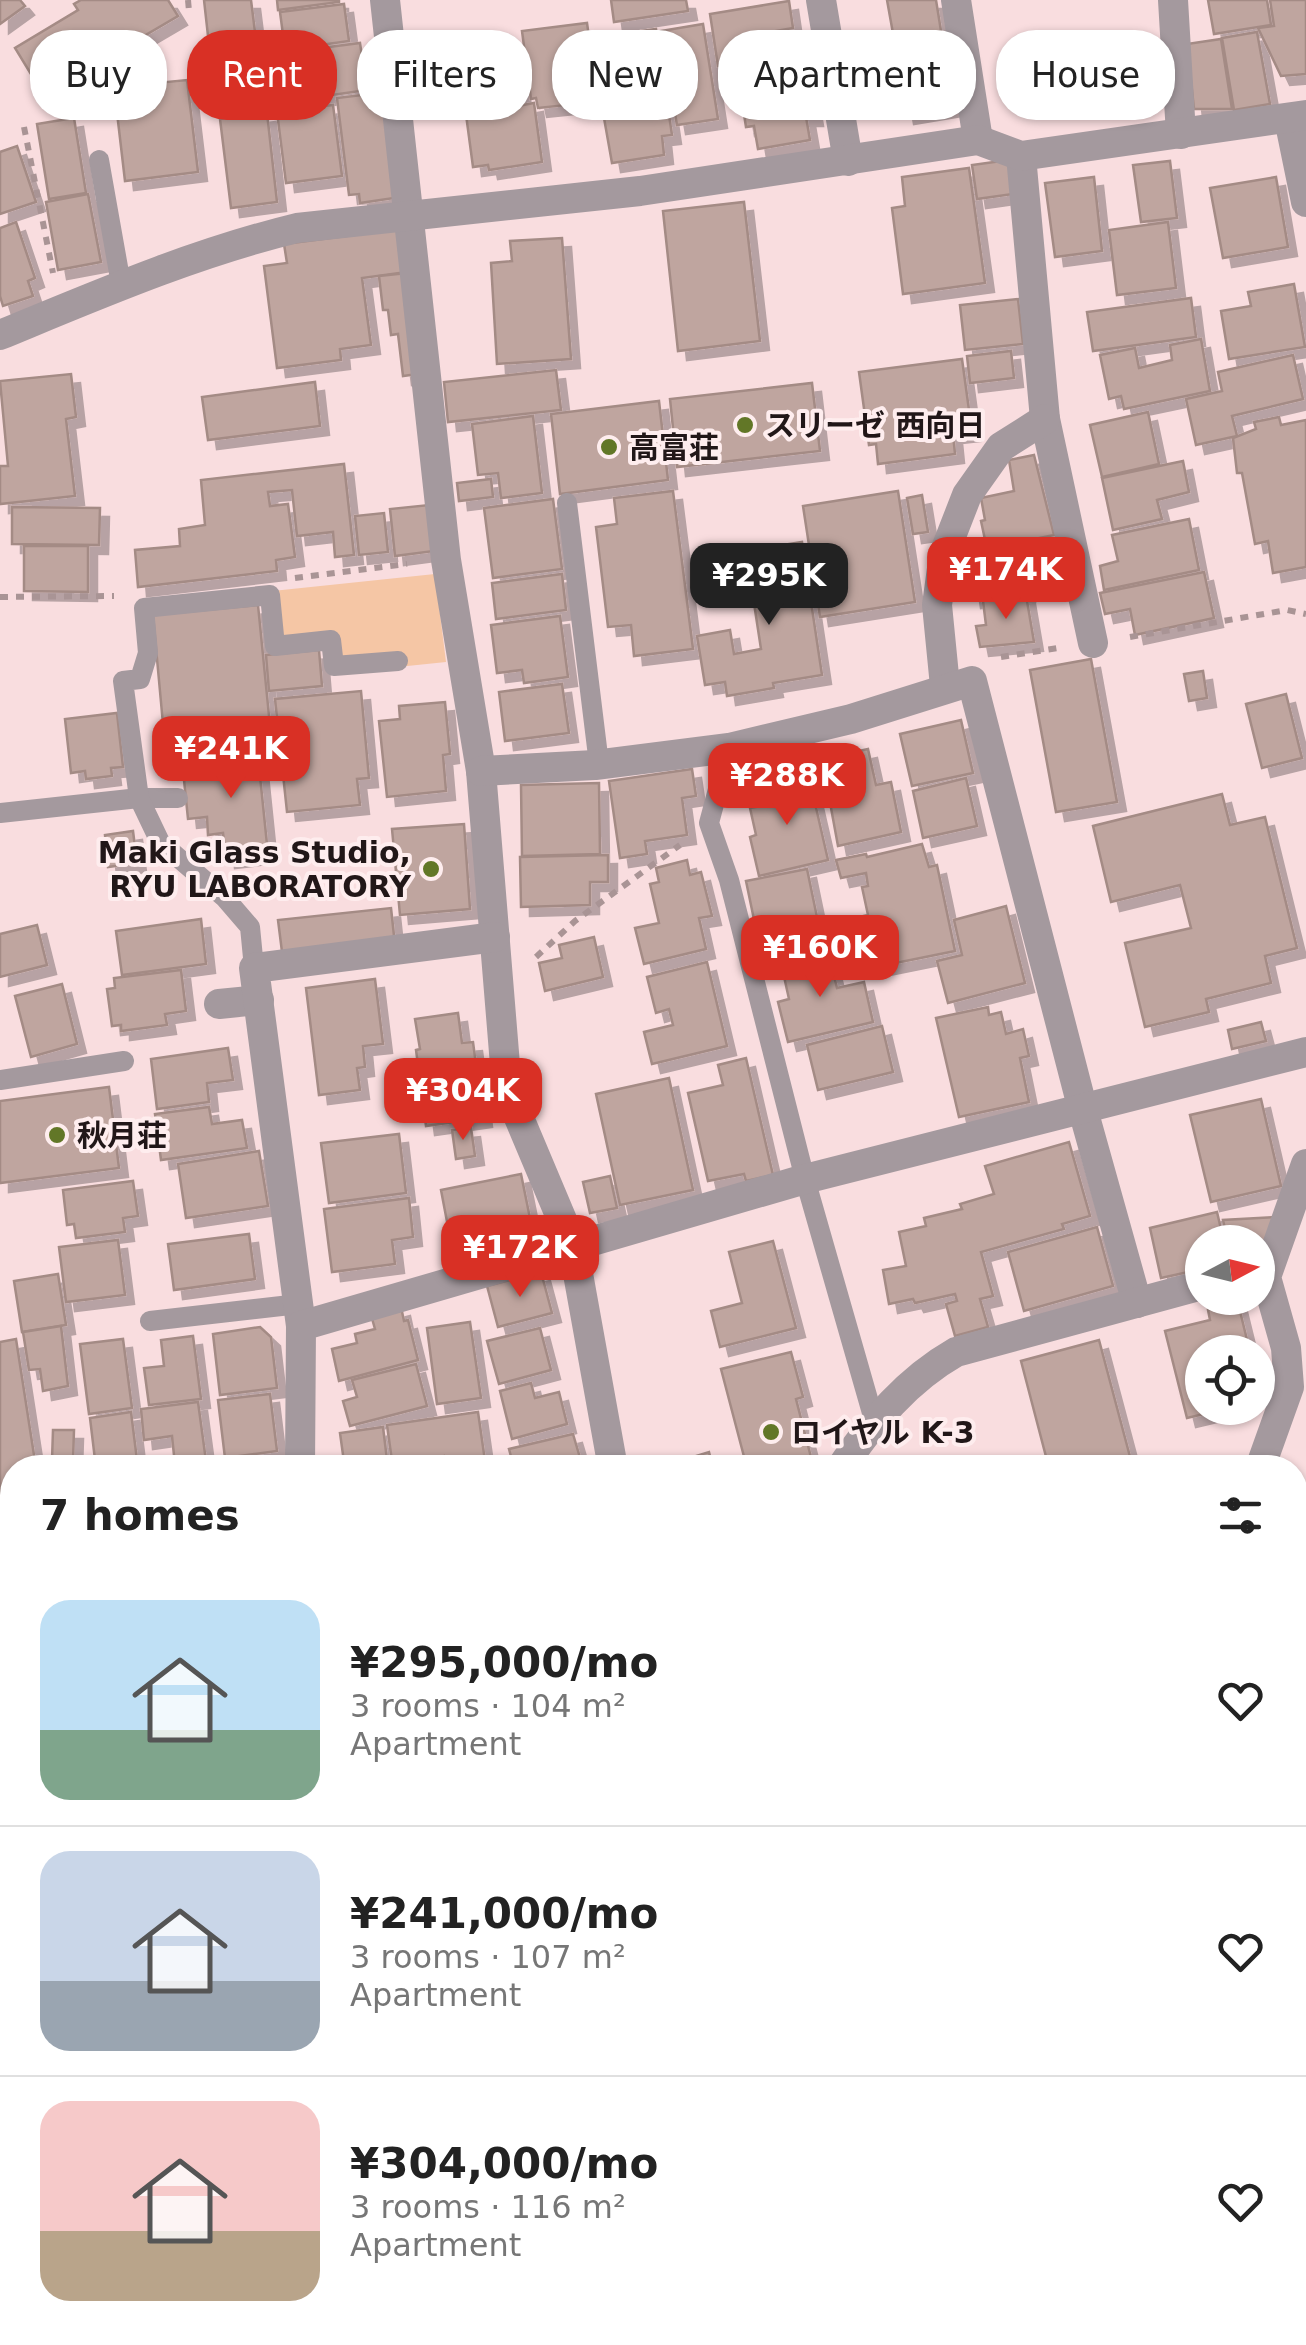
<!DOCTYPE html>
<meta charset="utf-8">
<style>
body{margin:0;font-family:"DejaVu Sans","Noto Sans JP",sans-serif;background:#f2f2f2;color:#222;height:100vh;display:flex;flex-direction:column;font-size:38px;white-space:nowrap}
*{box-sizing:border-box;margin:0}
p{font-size:32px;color:#767676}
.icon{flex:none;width:55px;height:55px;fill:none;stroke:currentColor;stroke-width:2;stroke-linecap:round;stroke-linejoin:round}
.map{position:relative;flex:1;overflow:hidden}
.details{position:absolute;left:0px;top:1455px;width:1308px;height:890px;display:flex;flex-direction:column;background:#fff;border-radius:40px 40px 0 0;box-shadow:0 2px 8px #0004}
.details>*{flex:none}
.top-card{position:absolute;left:30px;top:30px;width:1248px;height:90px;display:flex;gap:20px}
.needle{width:65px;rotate:83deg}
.buttons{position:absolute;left:1185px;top:1225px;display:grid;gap:20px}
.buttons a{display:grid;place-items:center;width:90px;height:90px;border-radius:50%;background:#fff;box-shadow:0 2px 8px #0004;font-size:50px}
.price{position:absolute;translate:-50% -85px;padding:0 22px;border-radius:20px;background:#d93025;color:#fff;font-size:32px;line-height:65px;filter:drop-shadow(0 2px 5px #0008)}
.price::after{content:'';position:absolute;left:50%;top:60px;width:30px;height:22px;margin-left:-15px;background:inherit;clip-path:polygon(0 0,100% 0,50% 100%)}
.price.on{background:#222;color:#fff}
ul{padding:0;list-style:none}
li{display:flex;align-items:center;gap:30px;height:250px;padding:0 40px}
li+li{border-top:2px solid #e0e0e0}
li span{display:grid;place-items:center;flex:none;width:280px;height:200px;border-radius:30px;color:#555}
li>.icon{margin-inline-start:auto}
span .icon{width:120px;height:120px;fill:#fffc;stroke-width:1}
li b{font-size:42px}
h2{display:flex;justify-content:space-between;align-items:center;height:120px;padding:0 40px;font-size:42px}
.chip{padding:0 35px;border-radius:40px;background:#fff;box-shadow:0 2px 8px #0004;font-size:35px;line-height:90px}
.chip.on{background:#d93025;color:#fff}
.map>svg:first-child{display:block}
.green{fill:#f5c6a5}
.building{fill:#bfa59f;stroke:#a48b85;stroke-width:2.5;filter:url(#shadow)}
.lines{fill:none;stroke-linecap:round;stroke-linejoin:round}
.path{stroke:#a99495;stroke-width:6;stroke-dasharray:8 8;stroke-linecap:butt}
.lane{stroke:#a4999e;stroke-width:20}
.street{stroke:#a4999e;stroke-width:30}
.poi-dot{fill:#627727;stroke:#feedee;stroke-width:4}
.labels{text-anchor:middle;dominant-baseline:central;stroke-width:8;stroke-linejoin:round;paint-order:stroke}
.poi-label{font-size:30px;font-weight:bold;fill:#211718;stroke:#feedee;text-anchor:start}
</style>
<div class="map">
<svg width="1306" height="2345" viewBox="0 0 1306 2345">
<defs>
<filter id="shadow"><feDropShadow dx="9" dy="9" stdDeviation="0" flood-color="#0004"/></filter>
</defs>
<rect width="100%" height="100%" fill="#f9dddf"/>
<!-- green -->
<g class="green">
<path d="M435,574L446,662L330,674L325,634L268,639L263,592Z"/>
<path d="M0,1544L12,1553V1964L0,1966Z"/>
</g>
<!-- building -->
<g class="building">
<path d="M0,0H20L25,6L0,24Z"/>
<path d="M81,0H168L178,16L110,56L117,67L51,107L15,48L78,10L74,4Z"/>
<path d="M204,0H251L256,40L209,45Z"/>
<path d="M277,0H339V2L278,10Z"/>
<path d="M611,0H686L688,11L614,22Z"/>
<path d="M887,0H936L941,31L894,39Z"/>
<path d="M1208,0H1267L1271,25L1214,34Z"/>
<path d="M1270,0H1306V74L1281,76L1258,28L1274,26Z"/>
<path d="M789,1L793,28L776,31L780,56L718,66L710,14Z"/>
<path d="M344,4L349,41L285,50L280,12Z"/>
<path d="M587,23L594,72L592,89L565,94L567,105L538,108L536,98L531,99L522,31Z"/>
<path d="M703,24L718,119L677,125L671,90L690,88L688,75L669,78L661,31Z"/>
<path d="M656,29L672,135L662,136L664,155L612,163L604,118L645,111L642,97L616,101L606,36Z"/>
<path d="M1257,32L1270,104L1234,110L1222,38Z"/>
<path d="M942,37L953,107L905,115L893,44Z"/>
<path d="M1221,39L1232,109H1194L1187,44Z"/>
<path d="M274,41L282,104L217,112L210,48Z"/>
<path d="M360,43L367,90L297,100L290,52Z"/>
<path d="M805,66L814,117H806L810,140L758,149L754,126L746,127L738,76Z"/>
<path d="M518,69L523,105L534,103L542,162L489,170L488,165L473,167L461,77Z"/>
<path d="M187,80L198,172L125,181L114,87Z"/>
<path d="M387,92L394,198L360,203L359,194L349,195L337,98Z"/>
<path d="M333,105L342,176L286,183L277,112Z"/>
<path d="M267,113L277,202L231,208L220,119Z"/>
<path d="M74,118L86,193L49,199L37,124Z"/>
<path d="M17,146L36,202L0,214V152Z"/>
<path d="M1009,160L1013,194L977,199L972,165Z"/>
<path d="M1170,161L1177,218L1141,222L1133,165Z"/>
<path d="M969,168L985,283L903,294L892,208L905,206L902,177Z"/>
<path d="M1094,177L1102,251L1055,257L1045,183Z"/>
<path d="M1276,177L1288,247L1223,258L1210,188Z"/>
<path d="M88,194L101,262L58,270L46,202Z"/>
<path d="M744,202L760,341L678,351L663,211Z"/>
<path d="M16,222L35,278L28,281L33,296L3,306L0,296V228Z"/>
<path d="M1168,222L1176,288L1117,295L1109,230Z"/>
<path d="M401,229L407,272L362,278L371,345L340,349L341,360L277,368L264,266L287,263L284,244Z"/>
<path d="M562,238L571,359L497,364L491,263L512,261L510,241Z"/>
<path d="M407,273L418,374L403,376L398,334L391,335L388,310H383L379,276Z"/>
<path d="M1294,284L1305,347L1229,359L1221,311L1251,306L1248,292Z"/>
<path d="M1191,298L1196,337L1093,351L1087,312Z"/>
<path d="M1018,299L1023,344L965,350L960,305Z"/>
<path d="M1201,339L1210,391L1124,409L1121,396L1109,399L1100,355L1135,348L1139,368L1172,360L1170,345Z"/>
<path d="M1011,351L1014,378L970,383L967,356Z"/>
<path d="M1293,355L1303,399L1232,416L1237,436L1196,445L1186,399L1222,391L1218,372Z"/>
<path d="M962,359L972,432L953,434L955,454L878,464L876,444L869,445L859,372Z"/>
<path d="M556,370L561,410L448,422L444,382Z"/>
<path d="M71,374L76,417L66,419L75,496L0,504V466H8L0,381Z"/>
<path d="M315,382L320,426L208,440L202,397Z"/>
<path d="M812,383L820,451L677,467L670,399Z"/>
<path d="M659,401L668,480L560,494L551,414Z"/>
<path d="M1148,412L1159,464L1102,477L1090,425Z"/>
<path d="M533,416L542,493L501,498L498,473L478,475L472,424Z"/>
<path d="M1279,417L1281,425L1306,420V567L1273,573L1268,541L1255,544L1242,473H1237L1233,438L1256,429L1254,422Z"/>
<path d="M1034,455L1054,535L987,549L981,521L985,520L981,498L1014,491L1009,460Z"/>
<path d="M1183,461L1189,492L1157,500L1162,519L1113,530L1102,478Z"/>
<path d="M344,464L354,555L335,557L333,532L297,536L292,490L268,492L270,506L288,504L295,557L276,560L277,571L138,587L135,550L180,546L179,529L205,525L201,480Z"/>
<path d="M491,479L493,497L459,501L457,483Z"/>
<path d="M673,491L693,649L634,656L631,625L608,627L596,527L617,524L614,498Z"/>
<path d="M898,491L915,602L820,617L803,506Z"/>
<path d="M922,495L928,532L913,534L907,498Z"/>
<path d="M553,499L562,569L493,578L484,508Z"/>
<path d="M429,505L434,551L395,556L390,509Z"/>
<path d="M12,507L100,508L99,545L12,544Z"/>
<path d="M384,513L388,552L359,555L355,516Z"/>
<path d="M1189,519L1199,570L1104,590L1100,566L1118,561L1112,535Z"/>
<path d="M802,542L822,675L773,683L774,688L727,696L725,682L705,685L697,636L730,630L734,654L761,649L746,551Z"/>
<path d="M1018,545L1026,593L972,599L969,578L979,576L975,552Z"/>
<path d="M24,546H88V592L24,591Z"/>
<path d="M1204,572L1214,618L1135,635L1130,609L1105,614L1100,593Z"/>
<path d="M562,574L566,610L496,619L492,583Z"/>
<path d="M1026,595L1034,642L980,647L976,626L986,625L983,601Z"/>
<path d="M258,605L271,736L165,746L153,615Z"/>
<path d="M560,616L568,677L524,683L522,670L497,673L491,625Z"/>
<path d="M319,650L322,686L269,691L266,655Z"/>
<path d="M1091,659L1117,802L1056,812L1030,670Z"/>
<path d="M1203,671L1207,698L1189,701L1184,674Z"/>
<path d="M562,684L569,733L505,741L499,692Z"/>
<path d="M361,691L369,778L357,779L360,805L287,812L275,699Z"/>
<path d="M1286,694L1302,758L1262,768L1246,704Z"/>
<path d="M445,702L450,754L443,755L446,791L387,797L379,721L400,719L399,706Z"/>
<path d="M117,713L123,767L111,768L112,776L86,779L85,771L71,773L65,719Z"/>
<path d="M961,720L973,773L912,786L900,734Z"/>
<path d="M257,747L268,854L226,859L223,833L208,835L207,817L188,819L184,780L203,778L200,753Z"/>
<path d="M868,749L876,785L891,782L901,832L838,846L822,759Z"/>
<path d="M798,751L803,773L779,778L774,757Z"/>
<path d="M692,769L696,796L682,798L687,835L645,841L647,854L620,858L609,781Z"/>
<path d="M809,777L828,860L759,876L750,837L756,835L750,808L767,805L762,785Z"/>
<path d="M966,778L977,826L923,838L913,791Z"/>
<path d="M599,783L600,854L522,856L521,785Z"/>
<path d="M1222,794L1230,825L1265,817L1297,948L1265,956L1271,983L1206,999L1209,1012L1145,1027L1125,943L1191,928L1180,885L1111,902L1093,826Z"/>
<path d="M464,824L470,909L400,915L392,829Z"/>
<path d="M133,831L137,863L108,867L105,835Z"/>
<path d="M922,844L929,867L937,865L955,951L866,969L855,918L868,915L862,887L868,886L866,873L841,878L836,860L866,854L867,857Z"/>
<path d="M608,855V882H590V905L521,907L520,857Z"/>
<path d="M687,860L690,875L701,872L712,916L699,918L706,949L644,964L635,928L659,923L650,884L659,882L656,868Z"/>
<path d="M807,869L818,922L757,934L746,881Z"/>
<path d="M1006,906L1025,983L948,1003L937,961L962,955L954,920Z"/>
<path d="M391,908L395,945L282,952L278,920Z"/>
<path d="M201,919L206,964L122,975L116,931Z"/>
<path d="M37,925L47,965L0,977V934Z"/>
<path d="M594,937L603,977L545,991L539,963L562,958L559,945Z"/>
<path d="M828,952L837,988L864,982L873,1022L788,1042L778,1002L789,999L781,963Z"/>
<path d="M707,962L727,1046L652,1064L644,1032L673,1025L669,1009L656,1013L647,977Z"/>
<path d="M181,970L186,1011L165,1014L167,1025L121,1031V1025L112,1026L107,989L115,988L114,978Z"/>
<path d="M375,979L383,1044L363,1046L365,1067L357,1068L360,1090L319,1095L306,988Z"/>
<path d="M62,984L77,1044L31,1057L15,996Z"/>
<path d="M988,1007L989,1015L1001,1012L1006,1034L1023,1029L1029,1056L1020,1058L1029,1102L959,1117L936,1018Z"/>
<path d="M458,1013L462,1043L473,1042L483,1118L426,1126L416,1050L420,1049L415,1019Z"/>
<path d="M1261,1022L1266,1041L1232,1049L1228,1030Z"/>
<path d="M882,1026L893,1072L818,1090L807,1045Z"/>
<path d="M228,1048L233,1080L207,1083L209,1102L157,1109L151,1059Z"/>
<path d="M746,1058L773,1175L746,1181L744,1174L708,1181L688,1093L723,1085L718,1065Z"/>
<path d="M669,1078L693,1190L620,1205L596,1094Z"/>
<path d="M109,1087L119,1168L0,1183V1101Z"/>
<path d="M1261,1099L1281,1186L1211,1202L1190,1115Z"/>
<path d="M209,1107L212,1124L242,1120L247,1148L161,1160L155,1114Z"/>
<path d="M471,1128L475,1156L456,1159L452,1130Z"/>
<path d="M399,1134L406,1193L329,1203L321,1143Z"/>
<path d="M1069,1142L1090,1216L1062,1224L1064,1229L981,1252L993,1296L980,1299L988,1327L955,1336L946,1304L957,1301L955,1294L915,1303L913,1299L889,1304L883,1270L906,1266L899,1232L926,1226L924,1218L962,1209L960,1204L994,1194L985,1166Z"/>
<path d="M259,1151L268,1206L186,1218L178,1164Z"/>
<path d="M521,1174L533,1233L452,1248L441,1190Z"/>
<path d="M610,1176L617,1208L590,1213L583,1182Z"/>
<path d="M133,1181L138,1216L123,1218L125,1232L76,1238L74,1224L67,1225L63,1190Z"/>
<path d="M409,1198L413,1237L392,1240L395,1264L332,1272L324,1209Z"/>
<path d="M1217,1212L1224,1242H1202V1269L1161,1278L1150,1228Z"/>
<path d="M1275,1217L1269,1243L1258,1253V1242H1228L1223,1220Z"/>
<path d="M1097,1227L1113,1286L1024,1311L1008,1252Z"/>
<path d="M249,1234L255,1279L174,1290L168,1244Z"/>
<path d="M118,1240L125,1295L66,1302L59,1247Z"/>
<path d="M773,1241L796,1328L720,1347L711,1311L742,1303L729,1252Z"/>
<path d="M541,1272L552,1313L498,1327L487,1286Z"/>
<path d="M58,1274L66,1325L22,1332L14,1281Z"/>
<path d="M1238,1303L1250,1352H1202V1408H1229L1187,1418L1165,1331L1210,1320L1208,1310Z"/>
<path d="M401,1307L404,1321L408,1320L418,1360L339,1381L332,1349L357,1343L355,1334L375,1329L371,1315Z"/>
<path d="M470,1322L481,1398L437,1404L427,1328Z"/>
<path d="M61,1326L68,1386L43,1391L40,1369L29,1370L23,1332Z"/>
<path d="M260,1327L271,1337L277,1388L220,1395L213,1334Z"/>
<path d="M540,1328L551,1370L499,1384L487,1341Z"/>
<path d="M193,1336L201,1399L149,1405L144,1368L164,1366L161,1340Z"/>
<path d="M16,1339L36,1468H12V1483L4,1484L7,1509L0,1510V1342Z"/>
<path d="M123,1339L132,1408L89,1414L80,1344Z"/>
<path d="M1099,1340L1133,1468H1049L1021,1361Z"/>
<path d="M791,1352L803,1397L796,1399L813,1465L747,1468L721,1369Z"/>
<path d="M416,1364L427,1406L350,1426L343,1401L357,1397L352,1380Z"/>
<path d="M531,1383L535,1398L559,1392L567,1424L512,1439L500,1391Z"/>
<path d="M270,1394L277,1451L225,1458L218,1400Z"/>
<path d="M198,1402L206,1461L175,1465L172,1436L144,1440L141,1409Z"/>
<path d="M131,1412L138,1468H96L90,1418Z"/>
<path d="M478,1412L486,1468H446L444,1456L433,1459L434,1468H393L387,1425Z"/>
<path d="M383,1427L388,1468H333V1464L344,1462L340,1433Z"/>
<path d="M53,1430H74L73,1461L52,1460Z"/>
<path d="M573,1434L583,1468H514L509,1449Z"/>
<path d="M709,1452L713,1468H689L686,1459Z"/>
<path d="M1306,1535V1600L1295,1603V1538Z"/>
<path d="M1306,1601V1656L1303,1657L1295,1626V1604Z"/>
<path d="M12,1875V1943L0,1945V1877Z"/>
<path d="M12,2069V2125L0,2127V2071Z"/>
<path d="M0,2156L12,2157V2263L0,2262Z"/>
<path d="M174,2332H240L241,2345H175Z"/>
<path d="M292,2332H389L390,2345H293Z"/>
<path d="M449,2332H532L533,2345H450Z"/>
<path d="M831,2332H863L864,2342L832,2345Z"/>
<path d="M900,2332H1030L996,2339L998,2345H903Z"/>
<path d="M1060,2332H1124L1126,2345H1053L1051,2334Z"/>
<path d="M50,2334V2345H0V2336Z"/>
</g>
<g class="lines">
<!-- path -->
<g class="path">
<path d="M188,0L189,11"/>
<path d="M24,127L53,273"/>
<path d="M295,578L407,564"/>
<path d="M0,597L114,596"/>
<path d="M1130,637L1287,610L1306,614"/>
<path d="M1001,657L1058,648"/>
<path d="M536,957L575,921L680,845"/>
</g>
<!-- lane -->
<g class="lane">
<path d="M99,160L121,284"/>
<path d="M567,503L599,764"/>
<path d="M729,748L709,823L729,880L805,1179L874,1420"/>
<path d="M0,813L139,798H178"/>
<path d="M254,968L250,927L225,898L160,842L139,798L123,681L140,679L148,653L144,608L270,595L275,646L331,640L334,666L398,661"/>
<path d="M0,1080L124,1061"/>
<path d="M150,1321L299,1304"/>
</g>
<!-- street -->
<g class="street">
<path d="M385,0L446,560L481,771L506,1077L517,1113L573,1246L613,1468"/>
<path d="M821,0L848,161"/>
<path d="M956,0L978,140"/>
<path d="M1173,0L1181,134"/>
<path d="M1289,119L1306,202"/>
<path d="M1021,156L1045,419L1093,643"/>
<path d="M0,335C97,295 194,253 297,228L640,191L978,140L1021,156L1306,115"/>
<path d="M945,686L937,605L944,554L967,495L1001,447L1045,419"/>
<path d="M481,771L595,765L729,748L851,719L972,681L1083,1110L1137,1303"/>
<path d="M219,1004L259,1000"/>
<path d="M301,1326L254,968L495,937"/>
<path d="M300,1468L301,1326L805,1179L1306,1052"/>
<path d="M841,1468C873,1421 907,1380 956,1352L1202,1285"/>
<path d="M1260,1468L1289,1387L1286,1348L1266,1277L1306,1164"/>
<path d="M1295,1505L1306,1502"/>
<path d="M0,1535L12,1533"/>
<path d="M1295,1812L1306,1879"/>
<path d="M0,1982L12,1980"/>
<path d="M1295,2243L1306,2195"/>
<path d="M0,2317L12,2318"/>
<path d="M105,2332L109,2345"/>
<path d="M713,2332L719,2345"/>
<path d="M563,2345L578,2332"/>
<path d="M1268,2345L1272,2332"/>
</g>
</g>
<!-- markers -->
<g class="poi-dot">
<circle cx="745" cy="425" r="10"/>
<circle cx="609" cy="447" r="10"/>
<circle cx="431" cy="869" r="10"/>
<circle cx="57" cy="1135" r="10"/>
<circle cx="771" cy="1432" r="10"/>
</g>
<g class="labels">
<!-- poi labels -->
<g class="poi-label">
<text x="765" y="425">スリーゼ 西向日</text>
<text x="629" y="447">高富荘</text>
<text x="411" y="852" text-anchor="end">Maki Glass Studio,<tspan x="411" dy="34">RYU LABORATORY</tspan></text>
<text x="77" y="1135">秋月荘</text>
<text x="791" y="1432">ロイヤル K-3</text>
</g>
</g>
</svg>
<div class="buttons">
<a><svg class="needle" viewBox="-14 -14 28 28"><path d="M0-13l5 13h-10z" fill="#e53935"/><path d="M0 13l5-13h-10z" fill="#767676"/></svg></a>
<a><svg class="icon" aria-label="locate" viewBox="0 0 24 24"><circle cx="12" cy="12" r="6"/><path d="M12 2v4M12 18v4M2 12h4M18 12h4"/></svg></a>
</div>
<b class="price" style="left:1006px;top:622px">¥174K</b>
<b class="price on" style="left:769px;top:628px">¥295K</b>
<b class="price" style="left:231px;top:801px">¥241K</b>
<b class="price" style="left:787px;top:828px">¥288K</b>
<b class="price" style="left:820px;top:1000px">¥160K</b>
<b class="price" style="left:463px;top:1143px">¥304K</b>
<b class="price" style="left:520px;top:1300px">¥172K</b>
<div class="top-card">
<a class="chip">Buy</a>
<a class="chip on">Rent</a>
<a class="chip">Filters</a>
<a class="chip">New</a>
<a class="chip">Apartment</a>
<a class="chip">House</a>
</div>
<section class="details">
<h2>7 homes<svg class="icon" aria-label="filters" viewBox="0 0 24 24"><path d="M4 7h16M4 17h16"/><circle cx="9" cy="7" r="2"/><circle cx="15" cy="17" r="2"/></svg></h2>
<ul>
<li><span style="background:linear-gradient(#bfe0f5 65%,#7fa58c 0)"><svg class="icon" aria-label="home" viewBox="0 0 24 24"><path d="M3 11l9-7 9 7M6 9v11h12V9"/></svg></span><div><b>¥295,000/mo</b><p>3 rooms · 104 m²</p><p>Apartment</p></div><svg class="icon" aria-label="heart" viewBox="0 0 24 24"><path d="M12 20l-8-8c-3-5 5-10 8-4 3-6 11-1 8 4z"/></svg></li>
<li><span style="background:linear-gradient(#c9d6e8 65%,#9aa5b1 0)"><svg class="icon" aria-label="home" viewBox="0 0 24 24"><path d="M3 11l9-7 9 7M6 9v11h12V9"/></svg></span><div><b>¥241,000/mo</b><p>3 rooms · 107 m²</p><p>Apartment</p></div><svg class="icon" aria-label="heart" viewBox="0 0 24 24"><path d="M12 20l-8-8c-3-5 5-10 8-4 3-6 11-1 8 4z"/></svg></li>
<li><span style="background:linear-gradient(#f6c9c9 65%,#b9a48a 0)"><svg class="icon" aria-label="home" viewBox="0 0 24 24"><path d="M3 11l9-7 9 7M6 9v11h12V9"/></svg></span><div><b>¥304,000/mo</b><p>3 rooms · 116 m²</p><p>Apartment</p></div><svg class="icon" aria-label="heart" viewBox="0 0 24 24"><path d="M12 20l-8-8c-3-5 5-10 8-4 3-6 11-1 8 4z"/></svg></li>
</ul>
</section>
</div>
